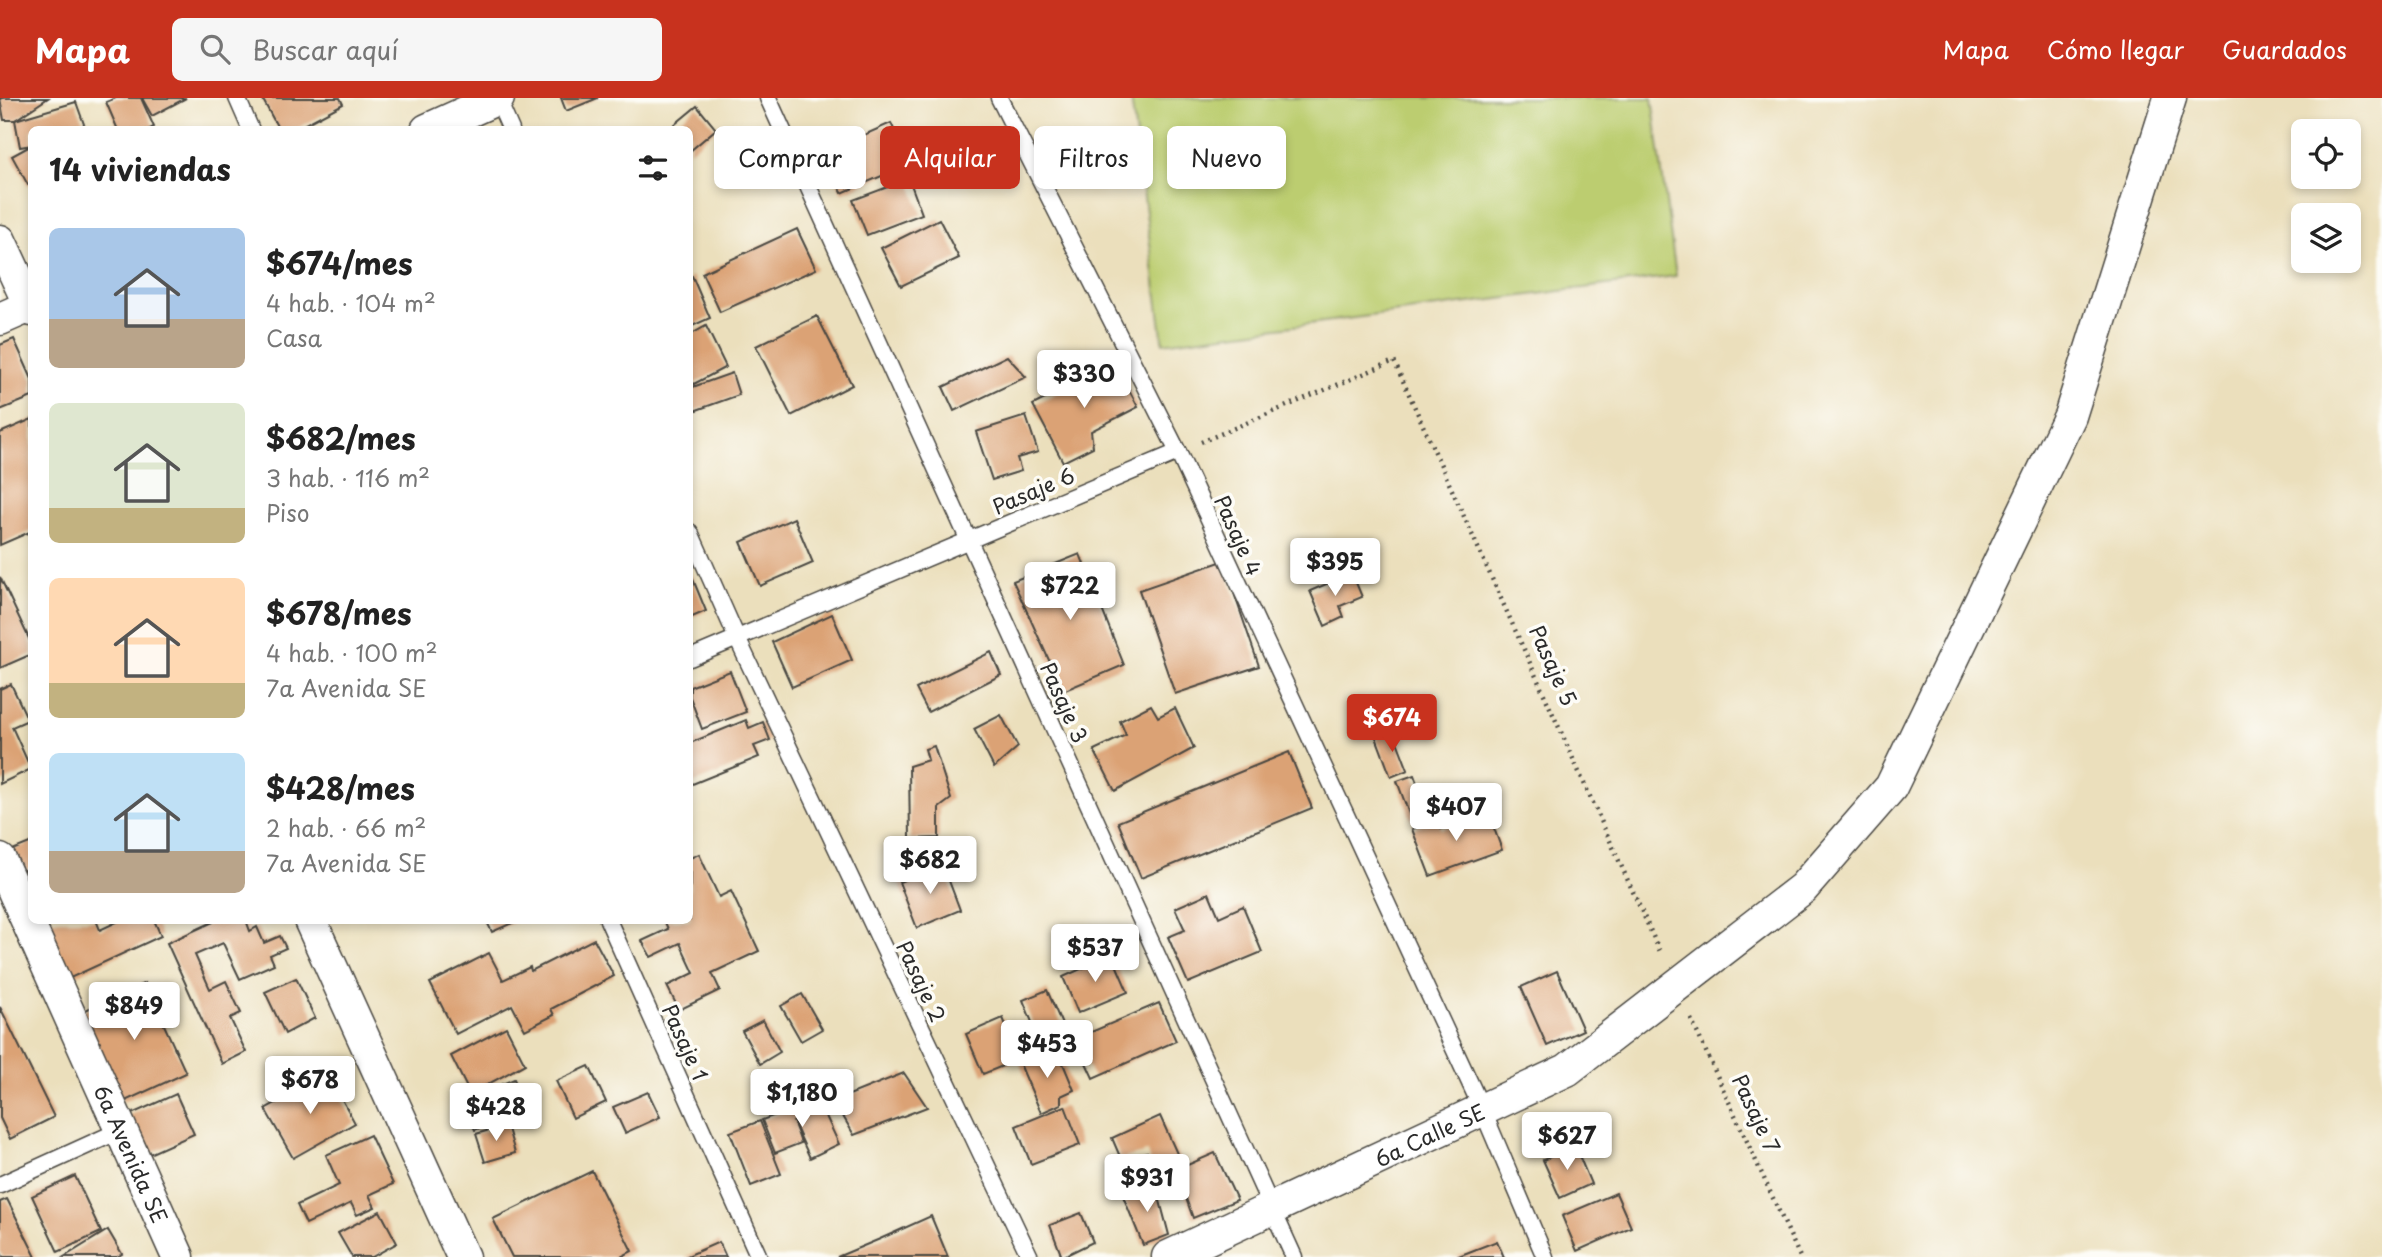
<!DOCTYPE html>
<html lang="es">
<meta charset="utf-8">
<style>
body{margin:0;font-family:"Playpen Sans",sans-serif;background:#f6f6f6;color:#222;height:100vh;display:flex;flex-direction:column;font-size:26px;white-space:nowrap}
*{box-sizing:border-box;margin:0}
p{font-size:23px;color:#767676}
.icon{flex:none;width:38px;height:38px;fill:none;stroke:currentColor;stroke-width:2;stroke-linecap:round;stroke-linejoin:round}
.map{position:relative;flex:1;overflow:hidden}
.panel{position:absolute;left:28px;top:28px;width:665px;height:798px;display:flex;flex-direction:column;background:#fff;border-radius:10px;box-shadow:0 4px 10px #0003}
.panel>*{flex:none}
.guide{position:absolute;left:714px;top:28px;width:665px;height:63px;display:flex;gap:14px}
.buttons{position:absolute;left:2291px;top:21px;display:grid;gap:14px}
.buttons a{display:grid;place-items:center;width:70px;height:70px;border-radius:10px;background:#fff;box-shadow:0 4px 10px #0003;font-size:35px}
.price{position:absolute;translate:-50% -60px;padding:0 16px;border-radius:7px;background:#fff;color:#222;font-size:23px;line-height:46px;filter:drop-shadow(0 2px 4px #0008)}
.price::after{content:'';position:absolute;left:50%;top:42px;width:21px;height:16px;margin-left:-10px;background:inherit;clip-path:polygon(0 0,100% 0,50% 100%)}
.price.current{background:#c8321e;color:#fff}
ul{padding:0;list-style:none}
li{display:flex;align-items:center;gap:21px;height:175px;padding:0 21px}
li span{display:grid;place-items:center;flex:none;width:196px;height:140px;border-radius:10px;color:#555}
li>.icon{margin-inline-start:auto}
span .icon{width:84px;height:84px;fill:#fffc;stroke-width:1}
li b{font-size:30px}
h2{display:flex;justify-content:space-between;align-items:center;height:84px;padding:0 21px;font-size:30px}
.pill{padding:0 24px;border-radius:10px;background:#fff;box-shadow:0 4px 10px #0003;font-size:24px;line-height:63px}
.pill.current{background:#c8321e;color:#fff}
header{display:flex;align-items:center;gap:42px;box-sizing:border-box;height:98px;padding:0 35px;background:#c8321e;color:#fff}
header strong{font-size:33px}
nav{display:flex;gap:38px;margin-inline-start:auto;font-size:24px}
.search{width:490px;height:63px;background:#f6f6f6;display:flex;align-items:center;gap:18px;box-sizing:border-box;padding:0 24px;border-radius:10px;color:#767676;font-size:26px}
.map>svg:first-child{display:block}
.green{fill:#bccd70;stroke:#747c4e;stroke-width:2}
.building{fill:#dba275}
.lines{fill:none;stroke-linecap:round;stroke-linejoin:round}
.lane-casing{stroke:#484641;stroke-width:19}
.street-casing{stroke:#484641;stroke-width:35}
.path{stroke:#484641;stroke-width:4.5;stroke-dasharray:2 5;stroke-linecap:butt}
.lane{stroke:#fff;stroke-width:16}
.street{stroke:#fff;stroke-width:32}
.labels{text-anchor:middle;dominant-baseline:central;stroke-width:7;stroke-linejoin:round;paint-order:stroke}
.street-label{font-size:21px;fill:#2b2b2b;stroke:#fdfcf7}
</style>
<header>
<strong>Mapa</strong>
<div class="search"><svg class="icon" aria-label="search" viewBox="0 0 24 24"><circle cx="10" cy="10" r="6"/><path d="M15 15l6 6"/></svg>Buscar aquí</div>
<nav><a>Mapa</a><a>Cómo llegar</a><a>Guardados</a></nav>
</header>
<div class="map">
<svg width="2382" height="1159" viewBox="0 0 2382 1159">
<rect width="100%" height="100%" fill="#fdfcf7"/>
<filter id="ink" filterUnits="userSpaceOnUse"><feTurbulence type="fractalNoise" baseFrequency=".0143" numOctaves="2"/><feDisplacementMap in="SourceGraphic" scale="14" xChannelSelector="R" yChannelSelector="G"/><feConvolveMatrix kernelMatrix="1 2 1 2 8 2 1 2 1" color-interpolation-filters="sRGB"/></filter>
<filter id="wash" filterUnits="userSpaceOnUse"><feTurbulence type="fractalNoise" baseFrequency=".00686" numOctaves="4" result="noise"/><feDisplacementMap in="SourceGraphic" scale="28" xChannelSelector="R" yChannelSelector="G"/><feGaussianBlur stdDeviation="1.57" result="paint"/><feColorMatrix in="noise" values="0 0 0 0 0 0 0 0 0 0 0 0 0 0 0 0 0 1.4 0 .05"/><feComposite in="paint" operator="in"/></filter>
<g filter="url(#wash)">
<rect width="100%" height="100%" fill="#ebdfbc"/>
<!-- green -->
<path class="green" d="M1131,0H1652L1676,178L1163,245Z"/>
<g id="blocks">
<!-- building -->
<g class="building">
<path d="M0,0H48L15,22H4Z"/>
<path d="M116,0H141L154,29L148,32H118L106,4Z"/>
<path d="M142,0H186L152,18Z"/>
<path d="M262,0H340L343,6L294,32H279Z"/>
<path d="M561,0H598L566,13Z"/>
<path d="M76,4L85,29L79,32H32V47L20,49L15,22Z"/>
<path d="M697,8L716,31L690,53V32H668Z"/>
<path d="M891,25L910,66L842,95L823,55Z"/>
<path d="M975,35L988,55L957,74L944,54Z"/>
<path d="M32,47V85L28,87L12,58Z"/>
<path d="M909,81L922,116L867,137L853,102Z"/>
<path d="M939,121L959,160L901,188L881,150Z"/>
<path d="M797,131L816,171L720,214L702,175Z"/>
<path d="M692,178L710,220L690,229V179Z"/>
<path d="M817,218L852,287L791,318L756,248Z"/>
<path d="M706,228L726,269L690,288V237Z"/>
<path d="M14,241L32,281V299L0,312V247Z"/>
<path d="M1007,258L1026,279L954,313L943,289Z"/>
<path d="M1115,265L1138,309L1091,333L1093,349L1063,364L1033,307Z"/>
<path d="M732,275L739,297L691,314L690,290Z"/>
<path d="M1026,318L1038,354L1017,360L1021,373L992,382L976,334Z"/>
<path d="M32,321V433L0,447V335Z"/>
<path d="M794,420L813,465L760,488L741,444Z"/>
<path d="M1080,456L1124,567L1063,593L1013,483Z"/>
<path d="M1223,463L1259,568L1175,596L1139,492Z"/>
<path d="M690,474L706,513L690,520Z"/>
<path d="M1352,475L1362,499L1340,508L1344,519L1325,528L1310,493Z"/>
<path d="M0,479L32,547V556L0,570Z"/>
<path d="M832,516L852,562L792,589L772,544Z"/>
<path d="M991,554L1001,577L928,614L916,591Z"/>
<path d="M730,573L746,614L702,631L690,599V589Z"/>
<path d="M11,586L28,622L12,629L31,671L0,686V591Z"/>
<path d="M1151,607L1158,619L1175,610L1194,650L1115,693L1094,652L1126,637L1120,623Z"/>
<path d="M1001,617L1018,649L994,670L974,631Z"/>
<path d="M746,622L749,630L763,624L770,642L754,648L759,659L690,687V645Z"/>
<path d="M1393,633L1408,672L1391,679L1376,639Z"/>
<path d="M934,648L951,701L939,710V740L910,741L909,668L928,662L925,651Z"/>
<path d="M1289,654L1312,710L1141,780L1118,724Z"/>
<path d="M1414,677L1428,715L1411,721L1397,683Z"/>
<path d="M1488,714L1502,752L1430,778L1412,731L1437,722L1441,731Z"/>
<path d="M32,744V769L14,776L5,755Z"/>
<path d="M699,756L719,799L731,793L759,853L712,875L720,892L679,912L667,888L694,875L680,845L651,859L642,843L668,831L664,822H690V760Z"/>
<path d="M943,767L960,812L917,830L899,784Z"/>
<path d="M1209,795L1219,819L1243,808L1262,854L1188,885L1168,839L1185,832L1175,810Z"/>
<path d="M40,822H96L100,832L121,822H154L161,838L68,881Z"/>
<path d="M213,822H246L250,833L257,829L264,845L280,838L286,850L270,857L274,866L240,881L223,845L195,857L210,891L226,883L241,915L230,920L246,954L222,966L167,845L213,824Z"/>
<path d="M486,822H519L492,834Z"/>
<path d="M594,841L614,878L551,911L554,917L525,932L512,907L456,936L430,885L489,855L503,882L530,869L531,873Z"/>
<path d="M1112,857L1128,894L1078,915L1063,879Z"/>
<path d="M1557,873L1583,932L1547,948L1521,889Z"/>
<path d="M296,880L315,920L285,936L265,894Z"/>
<path d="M145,885L186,975L123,1004L81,914Z"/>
<path d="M1047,892L1063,929L1038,939L1023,902Z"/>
<path d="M802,896L822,931L801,943L781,908Z"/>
<path d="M1159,905L1176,943L1093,980L1075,941Z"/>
<path d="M0,909L54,1019L10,1041L0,1020Z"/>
<path d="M1003,920L1020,961L983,976L966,936Z"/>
<path d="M763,922L780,954L760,966L742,933Z"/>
<path d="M506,929L525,966L470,996L451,958Z"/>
<path d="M1057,951L1074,992L1061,998V1006L1041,1015L1020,966Z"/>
<path d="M589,968L606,1004L573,1020L556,983Z"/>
<path d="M904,975L927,1009L854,1037L834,1003Z"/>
<path d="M328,976L355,1025L293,1060L265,1011Z"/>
<path d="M514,981L526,1010L475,1032L463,1003Z"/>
<path d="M648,994L660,1019L625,1035L613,1009Z"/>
<path d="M176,996L194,1036L145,1058L127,1018Z"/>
<path d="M818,1001L839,1046L810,1060L793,1023L801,1045L775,1055L762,1022Z"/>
<path d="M1065,1008L1080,1047L1031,1066L1016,1028Z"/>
<path d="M1160,1018L1183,1069L1215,1055L1237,1102L1193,1120L1178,1078L1155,1084L1147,1054L1121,1061L1112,1040Z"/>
<path d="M760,1023L781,1076L751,1088L730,1034Z"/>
<path d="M507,1027L515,1055L485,1064L476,1036Z"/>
<path d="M370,1037L393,1086L369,1097L375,1109L357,1117L351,1105L306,1126L297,1107L339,1087L326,1057Z"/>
<path d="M1575,1048L1591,1086L1560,1100L1543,1062Z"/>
<path d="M592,1073L632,1153L621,1159H512L493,1121Z"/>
<path d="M75,1078L101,1134L58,1154L32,1098Z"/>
<path d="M1155,1084L1169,1137L1143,1147L1123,1098Z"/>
<path d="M1616,1095L1631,1129L1577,1153L1562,1118Z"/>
<path d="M7,1101L36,1159H3L0,1153V1104Z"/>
<path d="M380,1113L397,1145L372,1159H352L338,1135Z"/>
<path d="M1081,1115L1093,1144L1062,1159L1050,1127Z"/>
<path d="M931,1118L948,1159H837L880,1141Z"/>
<path d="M108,1132L122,1156L117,1159H64Z"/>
<path d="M1497,1143L1504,1159H1456Z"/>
<path d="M719,1144L726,1159H685Z"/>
</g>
</g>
</g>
<g filter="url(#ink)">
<use href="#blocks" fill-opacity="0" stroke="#484641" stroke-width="2"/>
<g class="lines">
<defs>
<g id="lane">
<path d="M237,0L251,32"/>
<path d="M497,0L511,32"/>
<path d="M768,0L1294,1159"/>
<path d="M999,0L1178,354L1482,1011L1545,1159"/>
<path d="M690,434L737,540L1030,1159"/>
<path d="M690,560L1178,354"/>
<path d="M608,822L759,1159"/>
<path d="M0,1087L121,1032"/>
</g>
<g id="street">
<path d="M427,32L498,0"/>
<path d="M0,143L32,212"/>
<path d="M0,221L32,207"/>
<path id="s1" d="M0,762L178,1159"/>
<path d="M310,822L463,1159"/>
<path id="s2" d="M1168,1159L1567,972L1803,790L1891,689L2070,318L2170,0"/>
</g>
</defs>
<!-- lane casing -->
<use href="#lane" class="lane-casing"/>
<!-- street casing -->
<use href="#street" class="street-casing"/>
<!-- path -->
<g class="path">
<path d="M1201,344L1394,263L1661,856"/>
<path d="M1691,921L1800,1159"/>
</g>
<!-- lane -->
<use href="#lane" class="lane"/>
<!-- street -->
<use href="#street" class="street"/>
</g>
</g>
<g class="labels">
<!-- street labels -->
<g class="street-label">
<text transform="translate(1033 392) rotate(-23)">Pasaje 6</text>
<text transform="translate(1239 437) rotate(66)">Pasaje 4</text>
<text transform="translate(1554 567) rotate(66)">Pasaje 5</text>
<text transform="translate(1065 604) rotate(66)">Pasaje 3</text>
<text transform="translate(922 883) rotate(65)">Pasaje 2</text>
<text transform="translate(686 944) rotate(66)">Pasaje 1</text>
<text transform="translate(1757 1015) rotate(65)">Pasaje 7</text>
<text stroke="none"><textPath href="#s2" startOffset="289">6a Calle SE</textPath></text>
<text stroke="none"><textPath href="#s1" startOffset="322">6a Avenida SE</textPath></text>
</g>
</g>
</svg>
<div class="buttons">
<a><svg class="icon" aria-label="locate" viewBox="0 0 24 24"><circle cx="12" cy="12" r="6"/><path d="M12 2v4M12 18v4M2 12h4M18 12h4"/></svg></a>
<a><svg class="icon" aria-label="layers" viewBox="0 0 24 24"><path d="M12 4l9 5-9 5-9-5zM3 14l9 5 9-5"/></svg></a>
</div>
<b class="price" style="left:1084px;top:312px">$330</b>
<b class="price" style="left:1335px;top:500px">$395</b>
<b class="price" style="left:1070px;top:524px">$722</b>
<b class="price current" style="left:1392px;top:656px">$674</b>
<b class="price" style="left:1456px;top:745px">$407</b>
<b class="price" style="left:930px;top:798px">$682</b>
<b class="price" style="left:1095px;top:886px">$537</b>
<b class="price" style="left:134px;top:944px">$849</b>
<b class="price" style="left:1047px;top:982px">$453</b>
<b class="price" style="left:310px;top:1018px">$678</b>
<b class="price" style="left:802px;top:1031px">$1,180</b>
<b class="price" style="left:496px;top:1045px">$428</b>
<b class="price" style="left:1567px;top:1074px">$627</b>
<b class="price" style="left:1147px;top:1116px">$931</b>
<div class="guide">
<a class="pill">Comprar</a>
<a class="pill current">Alquilar</a>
<a class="pill">Filtros</a>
<a class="pill">Nuevo</a>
</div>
<section class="panel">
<h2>14 viviendas<svg class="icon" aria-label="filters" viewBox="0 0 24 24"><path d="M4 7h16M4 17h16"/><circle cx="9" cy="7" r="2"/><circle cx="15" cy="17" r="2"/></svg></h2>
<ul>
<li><span style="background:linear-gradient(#a9c7e8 65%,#b9a48a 0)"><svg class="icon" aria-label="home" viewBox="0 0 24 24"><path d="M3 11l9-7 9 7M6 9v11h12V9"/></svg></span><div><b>$674/mes</b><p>4 hab. · 104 m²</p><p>Casa</p></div></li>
<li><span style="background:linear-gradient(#dfe7d0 75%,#c2b280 0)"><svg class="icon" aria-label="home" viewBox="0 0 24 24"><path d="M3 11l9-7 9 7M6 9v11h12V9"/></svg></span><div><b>$682/mes</b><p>3 hab. · 116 m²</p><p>Piso</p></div></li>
<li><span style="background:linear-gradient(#ffd9b3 75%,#c2b280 0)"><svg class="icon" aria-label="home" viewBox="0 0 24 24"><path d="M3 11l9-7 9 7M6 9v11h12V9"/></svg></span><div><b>$678/mes</b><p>4 hab. · 100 m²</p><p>7a Avenida SE</p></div></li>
<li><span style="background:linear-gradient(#bfe0f5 70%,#b9a48a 0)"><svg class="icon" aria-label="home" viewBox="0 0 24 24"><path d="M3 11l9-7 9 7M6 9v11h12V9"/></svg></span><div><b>$428/mes</b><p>2 hab. · 66 m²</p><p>7a Avenida SE</p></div></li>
</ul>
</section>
</div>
